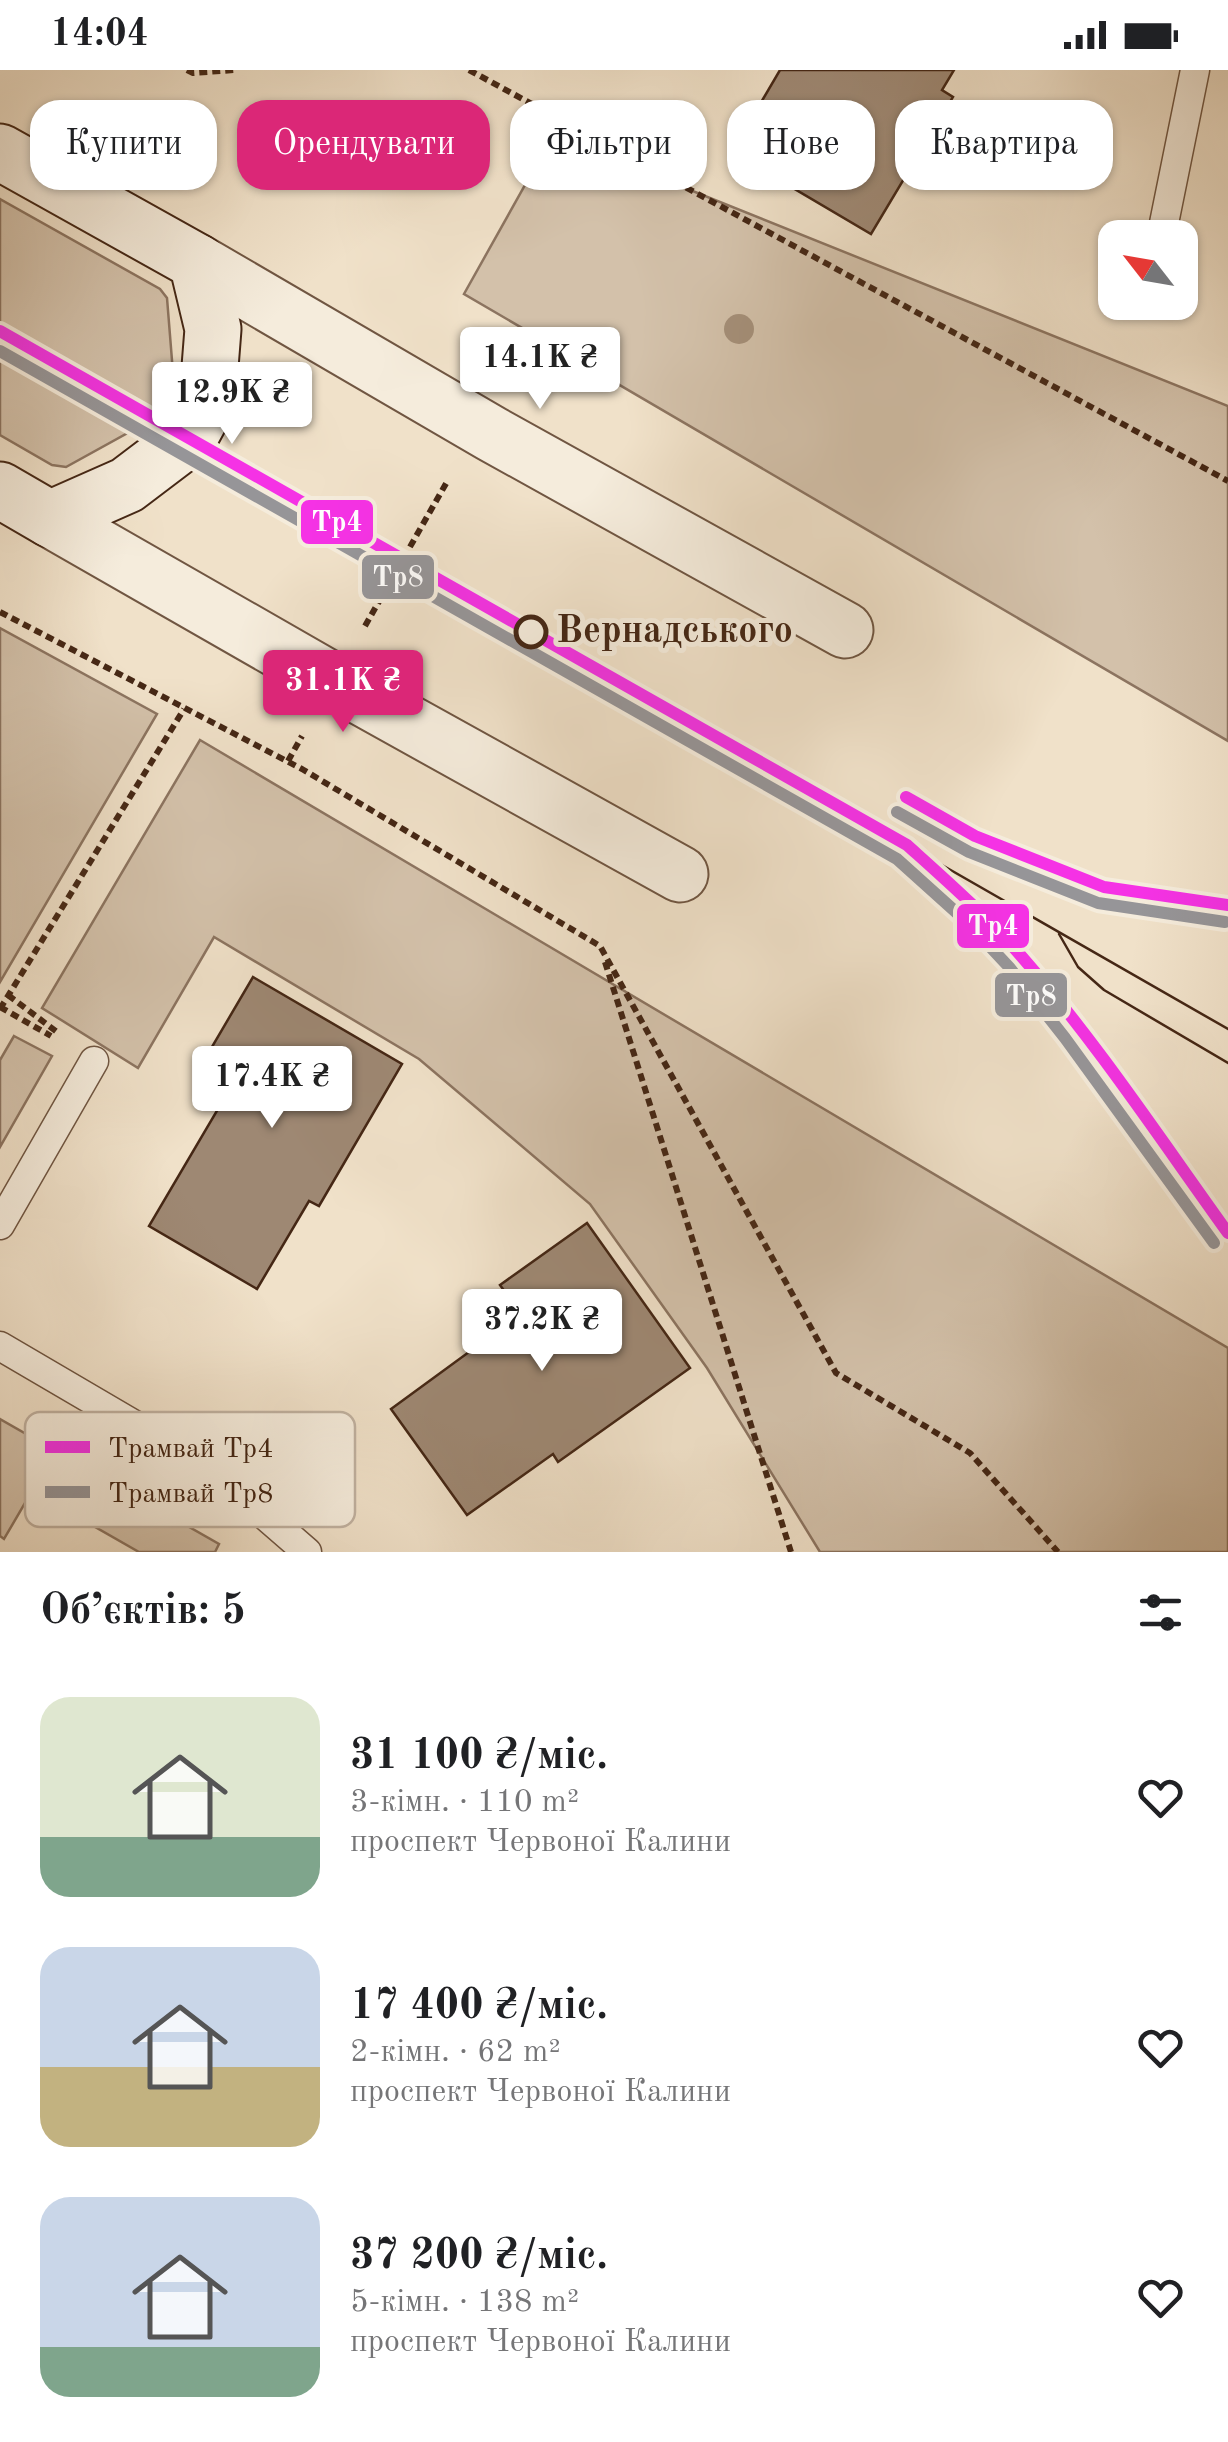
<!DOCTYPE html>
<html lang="uk">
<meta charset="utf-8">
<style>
body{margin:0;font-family:"Old Standard TT",serif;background:#f2f2f2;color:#202124;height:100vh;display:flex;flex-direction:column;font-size:38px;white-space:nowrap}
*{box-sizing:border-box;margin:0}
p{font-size:32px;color:#757577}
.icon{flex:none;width:55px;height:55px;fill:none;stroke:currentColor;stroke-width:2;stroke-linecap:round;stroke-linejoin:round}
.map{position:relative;height:1482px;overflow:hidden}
.drawer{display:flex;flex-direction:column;background:#fff;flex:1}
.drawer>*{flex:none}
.guide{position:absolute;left:30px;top:30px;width:1170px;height:90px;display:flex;gap:20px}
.needle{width:65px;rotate:301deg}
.controls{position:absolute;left:1098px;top:150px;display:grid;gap:20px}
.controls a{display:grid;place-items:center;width:100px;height:100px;border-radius:20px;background:#fff;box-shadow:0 2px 8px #0004;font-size:50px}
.price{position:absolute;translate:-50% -85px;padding:0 22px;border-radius:10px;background:#fff;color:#222;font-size:32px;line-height:65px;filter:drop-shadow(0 2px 5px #0008)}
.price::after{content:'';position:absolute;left:50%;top:60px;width:30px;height:22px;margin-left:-15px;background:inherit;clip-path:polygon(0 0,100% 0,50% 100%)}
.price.active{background:#db2777;color:#fff}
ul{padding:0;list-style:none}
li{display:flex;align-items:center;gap:30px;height:250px;padding:0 40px}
li span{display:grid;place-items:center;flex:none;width:280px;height:200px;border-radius:30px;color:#555}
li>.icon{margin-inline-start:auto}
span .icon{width:120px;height:120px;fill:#fffc;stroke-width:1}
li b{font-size:42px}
h2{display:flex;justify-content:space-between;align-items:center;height:120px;padding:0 40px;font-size:42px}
.tag{padding:0 35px;border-radius:30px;background:#fff;box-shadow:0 2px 8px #0004;font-size:35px;line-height:90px}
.tag.active{background:#db2777;color:#fff}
.status{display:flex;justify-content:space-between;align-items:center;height:70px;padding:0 50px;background:#fff;direction:ltr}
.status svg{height:28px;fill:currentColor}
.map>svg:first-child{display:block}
.green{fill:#d3c1aa;stroke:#8c7460;stroke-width:2.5}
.building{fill:#9e8873;stroke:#452715;stroke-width:2.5}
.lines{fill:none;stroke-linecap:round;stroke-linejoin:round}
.lane-casing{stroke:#705642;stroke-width:31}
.street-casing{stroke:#705642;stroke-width:59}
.secondary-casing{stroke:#452715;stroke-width:59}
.path{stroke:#452715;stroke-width:6;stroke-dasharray:8 5;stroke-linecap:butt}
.lane{stroke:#f5ecdc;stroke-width:28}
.street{stroke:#f5ecdc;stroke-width:55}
.secondary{stroke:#f5ecdc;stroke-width:55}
.tram{stroke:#452715;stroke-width:2.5}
.tram-1-casing{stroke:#f5ecdc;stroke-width:20}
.tram-2-casing{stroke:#f5ecdc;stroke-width:20}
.tram-1{stroke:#f532e5;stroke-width:12}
.tram-2{stroke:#969598;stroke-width:12}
.tree{fill:#a5907a}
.stop-dot{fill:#f5ecdc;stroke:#452715;stroke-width:5}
.labels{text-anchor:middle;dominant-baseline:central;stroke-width:10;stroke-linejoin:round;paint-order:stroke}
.stop-label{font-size:38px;font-weight:bold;fill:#452715;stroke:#f5ecdc;text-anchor:start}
.key{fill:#f5ecdc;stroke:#c0b1a0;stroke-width:2.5}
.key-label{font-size:28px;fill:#452715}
.line-badge{stroke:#f5ecdc;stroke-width:4}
.badge-label{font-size:28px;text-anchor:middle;font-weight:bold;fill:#fff}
</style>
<div class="status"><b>14:04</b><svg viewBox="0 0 49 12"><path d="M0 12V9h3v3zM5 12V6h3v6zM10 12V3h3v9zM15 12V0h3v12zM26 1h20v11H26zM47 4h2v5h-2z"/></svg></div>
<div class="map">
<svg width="1228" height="1482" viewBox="0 0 1228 1482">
<rect width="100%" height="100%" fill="#f0e1c9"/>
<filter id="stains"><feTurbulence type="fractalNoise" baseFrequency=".002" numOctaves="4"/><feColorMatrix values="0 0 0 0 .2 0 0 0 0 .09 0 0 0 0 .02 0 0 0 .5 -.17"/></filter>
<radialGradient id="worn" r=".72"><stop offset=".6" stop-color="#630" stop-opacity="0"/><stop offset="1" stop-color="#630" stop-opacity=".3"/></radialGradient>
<!-- green -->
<g class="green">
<path d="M553,65L1228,336V671L464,224Z"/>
<path d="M0,129L160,219L167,228L173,303L142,355L66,397L52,395L0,365Z"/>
<path d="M0,558L157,644L0,912Z"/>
<path d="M200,670L1228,1278V1482H820L707,1298L590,1134L419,989L214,867L138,998L42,938Z"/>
<path d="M14,966L52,986L0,1077V990Z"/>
<path d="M0,1349L219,1474L215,1482H139L32,1421L4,1469L0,1466Z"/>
</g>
<!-- building -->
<g class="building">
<path d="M780,0H954L942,20L953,27L871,164L732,82Z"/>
<path d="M253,907L402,994L319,1136L309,1131L257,1219L149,1156L231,1017L199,999Z"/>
<path d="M587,1153L690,1298L558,1392L553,1384L467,1445L391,1339L521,1244L500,1215Z"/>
</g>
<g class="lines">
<defs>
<g id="lane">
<path d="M1161,168L1195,0"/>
<path d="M0,1155L94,991"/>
<path d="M0,1276L215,1402L307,1482"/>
</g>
<g id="street">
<path d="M197,192L492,364L845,560"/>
<path d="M50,449L347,619L680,804"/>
</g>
<path id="secondary" d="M0,82L197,192L213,259L207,335L189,368L127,415L50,449L0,420"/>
</defs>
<!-- lane casing -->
<use href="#lane" class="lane-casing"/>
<!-- street casing -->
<use href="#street" class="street-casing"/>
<!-- secondary casing -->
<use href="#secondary" class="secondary-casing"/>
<!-- path -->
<g class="path">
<path d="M187,0L193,3L235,0"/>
<path d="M469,0L1228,411"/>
<path d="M0,542L302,699L600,876L836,1303L970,1383L1058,1482"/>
<path d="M365,556L448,410"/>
<path d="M288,691L302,666"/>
<path d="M605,892L791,1482"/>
<path d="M8,925L57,962"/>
<path d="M0,937L51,966"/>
<path d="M0,939L184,639"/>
</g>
<!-- lane -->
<use href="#lane" class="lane"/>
<!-- street -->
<use href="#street" class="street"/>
<!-- secondary -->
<use href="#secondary" class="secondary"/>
<!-- tram -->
<g class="tram">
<path d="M907,775L1228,959"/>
<path d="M1059,864L1078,897L1104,920L1228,993"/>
</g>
<defs>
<g id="tram-1">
<path d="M0,261L907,775C947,811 987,846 1022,887C1097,973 1161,1070 1228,1163"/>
<path d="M906,727L975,766L1104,817L1228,835"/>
</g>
<g id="tram-2">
<path d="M0,281L897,789L967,852L1009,897L1065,968L1214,1173"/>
<path d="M897,742L969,782L1098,833L1225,852"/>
</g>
</defs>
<!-- tram-1 casing -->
<use href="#tram-1" class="tram-1-casing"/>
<!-- tram-2 casing -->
<use href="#tram-2" class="tram-2-casing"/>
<!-- tram-1 -->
<use href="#tram-1" class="tram-1"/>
<!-- tram-2 -->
<use href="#tram-2" class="tram-2"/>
</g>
<!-- trees -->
<circle class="tree" cx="739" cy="259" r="15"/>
<!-- markers -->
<circle class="stop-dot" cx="531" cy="562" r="15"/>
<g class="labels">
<!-- stop labels -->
<g class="stop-label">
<text x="556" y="562">Вернадського</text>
</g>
</g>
<!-- legend -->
<rect x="25" y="1342" width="330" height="115" rx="15" class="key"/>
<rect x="45" y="1371" width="45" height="12" fill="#f532e5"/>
<rect x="45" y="1416" width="45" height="12" fill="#969598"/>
<g class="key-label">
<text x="108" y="1387">Трамвай Тр4</text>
<text x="108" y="1432">Трамвай Тр8</text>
</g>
<g class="line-badge">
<rect x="299" y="428" width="76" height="48" rx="10" fill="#f532e5"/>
<rect x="360" y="483" width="76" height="48" rx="10" fill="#969598"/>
<rect x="955" y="832" width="76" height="48" rx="10" fill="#f532e5"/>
<rect x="993" y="901" width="76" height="48" rx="10" fill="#969598"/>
</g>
<g class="badge-label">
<text x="337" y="461">Тр4</text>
<text x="398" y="516">Тр8</text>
<text x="993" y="865">Тр4</text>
<text x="1031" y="935">Тр8</text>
</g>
<rect width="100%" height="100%" filter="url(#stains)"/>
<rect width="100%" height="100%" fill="url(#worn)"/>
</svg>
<div class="controls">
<a><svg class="needle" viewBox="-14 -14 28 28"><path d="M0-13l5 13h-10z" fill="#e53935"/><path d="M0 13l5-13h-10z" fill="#757577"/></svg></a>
</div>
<b class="price" style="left:540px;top:342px">14.1K ₴</b>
<b class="price" style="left:232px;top:377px">12.9K ₴</b>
<b class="price active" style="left:343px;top:665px">31.1K ₴</b>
<b class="price" style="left:272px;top:1061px">17.4K ₴</b>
<b class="price" style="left:542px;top:1304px">37.2K ₴</b>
<div class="guide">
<a class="tag">Купити</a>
<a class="tag active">Орендувати</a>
<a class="tag">Фільтри</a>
<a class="tag">Нове</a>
<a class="tag">Квартира</a>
</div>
</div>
<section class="drawer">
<h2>Об’єктів: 5<svg class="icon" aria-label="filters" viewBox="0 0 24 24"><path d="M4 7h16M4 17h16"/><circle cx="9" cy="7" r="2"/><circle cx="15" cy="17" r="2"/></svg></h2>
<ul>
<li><span style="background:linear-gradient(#dfe7d0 70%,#7fa58c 0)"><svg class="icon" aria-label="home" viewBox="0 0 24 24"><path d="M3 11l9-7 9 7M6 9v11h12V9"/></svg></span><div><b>31 100 ₴/міс.</b><p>3-кімн. · 110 m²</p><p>проспект Червоної Калини</p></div><svg class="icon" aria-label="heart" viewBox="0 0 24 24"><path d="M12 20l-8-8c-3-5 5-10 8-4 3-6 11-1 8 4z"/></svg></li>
<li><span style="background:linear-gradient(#c9d6e8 60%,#c2b280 0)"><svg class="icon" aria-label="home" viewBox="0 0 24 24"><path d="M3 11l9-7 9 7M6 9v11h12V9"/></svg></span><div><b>17 400 ₴/міс.</b><p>2-кімн. · 62 m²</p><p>проспект Червоної Калини</p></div><svg class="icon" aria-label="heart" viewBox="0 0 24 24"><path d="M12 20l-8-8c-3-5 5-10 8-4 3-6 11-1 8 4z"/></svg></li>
<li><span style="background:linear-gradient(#c9d6e8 75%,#7fa58c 0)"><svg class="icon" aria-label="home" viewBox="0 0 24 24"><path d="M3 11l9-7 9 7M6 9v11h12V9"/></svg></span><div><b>37 200 ₴/міс.</b><p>5-кімн. · 138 m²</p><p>проспект Червоної Калини</p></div><svg class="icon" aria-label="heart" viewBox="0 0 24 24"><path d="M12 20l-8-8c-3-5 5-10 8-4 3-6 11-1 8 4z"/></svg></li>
</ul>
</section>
